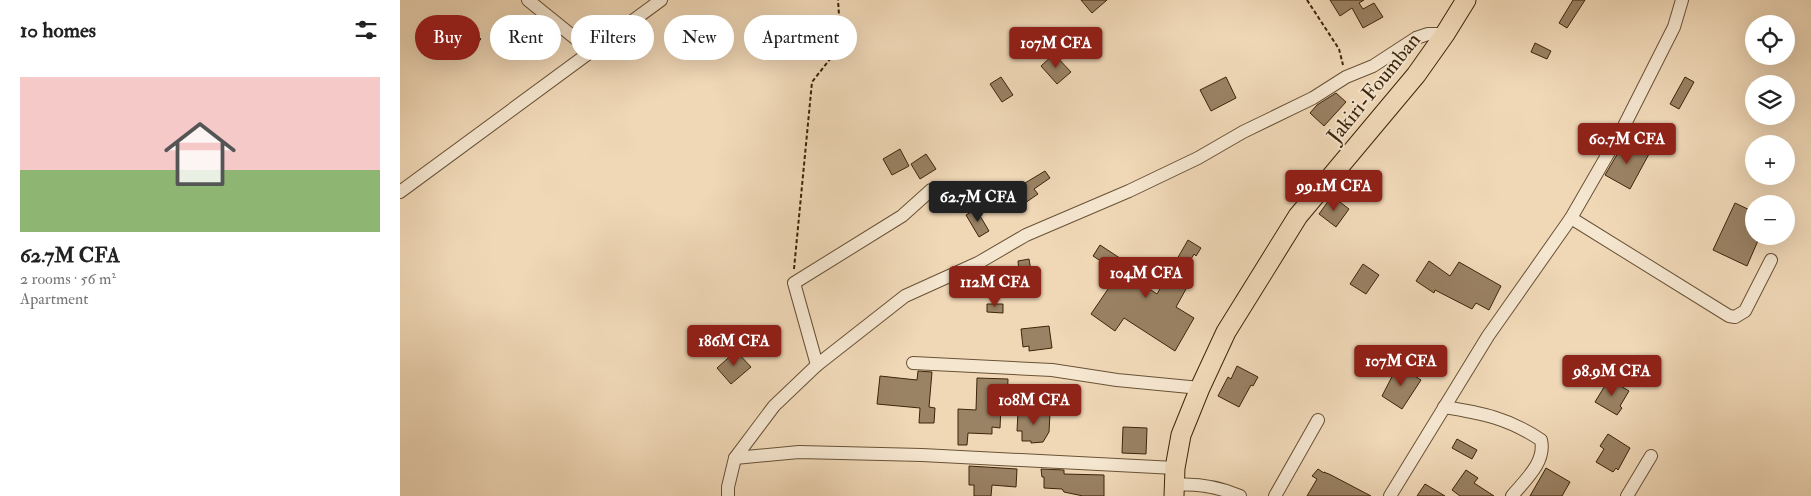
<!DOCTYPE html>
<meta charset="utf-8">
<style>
body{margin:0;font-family:"IM FELL Double Pica",serif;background:#f2f2f2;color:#222;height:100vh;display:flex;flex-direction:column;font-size:19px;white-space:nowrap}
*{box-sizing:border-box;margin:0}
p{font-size:16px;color:#767676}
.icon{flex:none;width:28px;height:28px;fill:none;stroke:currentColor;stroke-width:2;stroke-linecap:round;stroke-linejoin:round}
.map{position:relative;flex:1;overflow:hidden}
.details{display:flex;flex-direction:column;background:#fff;width:400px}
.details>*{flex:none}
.hud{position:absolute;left:15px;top:15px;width:475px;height:45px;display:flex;gap:10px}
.buttons{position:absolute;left:1345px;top:15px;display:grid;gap:10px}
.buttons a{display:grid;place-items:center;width:50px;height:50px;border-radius:50%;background:#fff;box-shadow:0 5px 20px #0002;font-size:25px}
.price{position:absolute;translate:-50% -42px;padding:0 11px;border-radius:5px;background:#8f2418;color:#fff;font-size:16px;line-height:32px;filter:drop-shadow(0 1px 2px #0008)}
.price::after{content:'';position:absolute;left:50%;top:30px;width:15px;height:11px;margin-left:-8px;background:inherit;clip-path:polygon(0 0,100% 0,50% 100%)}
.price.on{background:#222;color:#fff}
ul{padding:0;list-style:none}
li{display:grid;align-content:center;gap:10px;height:265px;padding:0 20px}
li+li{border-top:1px solid #e0e0e0}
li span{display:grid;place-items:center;height:155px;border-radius:0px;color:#555}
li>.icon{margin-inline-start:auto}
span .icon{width:90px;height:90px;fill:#fffc;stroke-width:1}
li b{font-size:21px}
h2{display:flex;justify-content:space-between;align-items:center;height:60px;padding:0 20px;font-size:21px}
.chip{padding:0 18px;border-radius:22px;background:#fff;box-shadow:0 5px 20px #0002;font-size:18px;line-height:45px}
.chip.on{background:#8f2418;color:#fff}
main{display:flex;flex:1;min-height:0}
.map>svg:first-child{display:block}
.building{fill:#9a8264;stroke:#3c250a}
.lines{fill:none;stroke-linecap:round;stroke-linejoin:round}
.minor-casing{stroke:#695235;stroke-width:14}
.primary-casing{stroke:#3c250a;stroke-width:21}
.path{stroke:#3c250a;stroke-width:2;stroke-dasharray:4 2.5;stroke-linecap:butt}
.minor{stroke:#f5e6d0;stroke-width:12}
.primary{stroke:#f0d8b7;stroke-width:19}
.labels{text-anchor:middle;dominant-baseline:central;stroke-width:4;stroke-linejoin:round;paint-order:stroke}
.street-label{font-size:21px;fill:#3c250a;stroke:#f5e6d0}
</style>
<main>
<section class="details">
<h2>10 homes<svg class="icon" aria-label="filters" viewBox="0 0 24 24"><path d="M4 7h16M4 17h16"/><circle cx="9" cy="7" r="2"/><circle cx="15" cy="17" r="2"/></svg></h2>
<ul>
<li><span style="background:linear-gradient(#f6c9c9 60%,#8fb573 0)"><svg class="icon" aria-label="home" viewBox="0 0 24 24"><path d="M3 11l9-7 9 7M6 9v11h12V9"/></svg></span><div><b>62.7M CFA</b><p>2 rooms · 56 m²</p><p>Apartment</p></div></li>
</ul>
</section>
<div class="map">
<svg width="1411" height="496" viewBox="0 0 1411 496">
<rect width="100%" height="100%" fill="#f0d8b7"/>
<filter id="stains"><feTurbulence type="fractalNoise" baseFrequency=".004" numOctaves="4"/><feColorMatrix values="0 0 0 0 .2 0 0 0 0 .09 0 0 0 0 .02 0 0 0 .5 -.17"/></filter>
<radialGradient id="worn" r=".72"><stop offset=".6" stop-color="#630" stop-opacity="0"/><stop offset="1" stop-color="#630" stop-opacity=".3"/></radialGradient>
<!-- building -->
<g class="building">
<path d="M681,0H707L692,13Z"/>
<path d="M930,0H964L959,3L963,9L974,3L983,17L963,28L952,8L940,16Z"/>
<path d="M1173,0H1185L1167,28L1159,23Z"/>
<path d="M66,25L81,39L66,56L51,42Z"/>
<path d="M1135,43L1151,51L1147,59L1131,52Z"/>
<path d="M654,54L671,72L657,84L641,66Z"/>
<path d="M601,77L613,95L602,102L590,84Z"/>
<path d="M826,77L836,98L811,111L800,90Z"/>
<path d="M1285,77L1294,82L1279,109L1270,104Z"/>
<path d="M936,93L946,102L924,126L910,113L917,105Z"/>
<path d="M1225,141L1249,154L1230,189L1205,175Z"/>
<path d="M500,149L509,166L492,175L483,159Z"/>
<path d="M526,154L536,169L520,179L511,164Z"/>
<path d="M645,171L650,178L634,189L638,194L625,203L615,189Z"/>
<path d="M932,196L949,209L936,227L919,214Z"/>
<path d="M1335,203L1354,212V236H1360L1347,266L1313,250Z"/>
<path d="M576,209L589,231L579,237L566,215Z"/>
<path d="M788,240L801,248L796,256L794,254L777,283L786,289L776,307L794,318L775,351L724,318L715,331L691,314L719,273L693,256L700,245L744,274L739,282L757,294Z"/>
<path d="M629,259L631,271L619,272L618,261Z"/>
<path d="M1029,261L1050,276L1059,262L1101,286L1089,310L1076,303L1072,309L1035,290L1034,293L1016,281Z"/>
<path d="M963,264L979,275L966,294L950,284Z"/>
<path d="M589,272L591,294H580L578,273Z"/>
<path d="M587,304H603V313L587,312Z"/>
<path d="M649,326L652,348L629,351V346L623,347L621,329Z"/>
<path d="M336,351L351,367L331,384L317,368Z"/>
<path d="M998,365L1021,380L1002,409L982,396Z"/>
<path d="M837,366L858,377L853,386L851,385L839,407L818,396L828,377L831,379Z"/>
<path d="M518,371L532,372L529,407L535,408L534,423H519L520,408L477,404L480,376L517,380Z"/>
<path d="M577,378L608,379L607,406H601L600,428L592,427V434L568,433L567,445H558V409L576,410Z"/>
<path d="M1209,379L1229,391L1220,406L1222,408L1217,415L1195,402Z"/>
<path d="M618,412L650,413L649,432L643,442L631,443V441H622V431H617Z"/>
<path d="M723,427L747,428L746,454L722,453Z"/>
<path d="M1208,434L1230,448L1218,470L1216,468L1213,472L1196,462L1204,449L1200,446Z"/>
<path d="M1057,439L1077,450L1072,459L1052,448Z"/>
<path d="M569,466L617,469L616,487L592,485L591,496H574V485H569Z"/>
<path d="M1146,468L1170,482L1162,496H1130Z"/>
<path d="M641,469L664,470V474L704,475V496H683L664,492L662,489L644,488V477H642Z"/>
<path d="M918,469L924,473V472L931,475L971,496H907L917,479L912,476Z"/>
<path d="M1066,470L1078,478L1074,483L1094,496H1060L1052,490Z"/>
<path d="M1025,484L1045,496H1017Z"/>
</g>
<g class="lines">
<defs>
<g id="minor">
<path d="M128,0L191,51"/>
<path d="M0,192L261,0"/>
<path d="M1171,218L1329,316L1335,317L1345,311L1371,260"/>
<path d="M513,363L652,370L717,380L800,388"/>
<path d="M417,365L394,283L502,216L531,190"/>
<path d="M1044,407C1082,413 1108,418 1141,440C1146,462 1126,479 1112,496"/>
<path d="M335,458L399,452L522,455L775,468"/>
<path d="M771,491L773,485C797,483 819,487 840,496"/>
<path d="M328,496V487L335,458L374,406L417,365L505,296L578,263L626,235L729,191L798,158L843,132L913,98L946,77L973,66L1016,38L1028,34H1045"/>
<path d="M875,496L918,420"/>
<path d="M990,496L1088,336L1171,218L1224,126L1274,27L1282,0"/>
<path d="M1227,496L1251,456"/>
</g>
<path id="primary" d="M774,496L775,468L781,435L800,388L826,332L898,216L1016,75L1045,34L1066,0"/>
</defs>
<!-- minor casing -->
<use href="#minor" class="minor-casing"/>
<!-- primary casing -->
<use href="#primary" class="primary-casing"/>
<!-- path -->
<g class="path">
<path d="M907,0L939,49L943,65"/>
<path d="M394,269L412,82L441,45L438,0"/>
</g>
<!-- minor -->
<use href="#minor" class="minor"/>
<!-- primary -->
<use href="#primary" class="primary"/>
</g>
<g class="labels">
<!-- street labels -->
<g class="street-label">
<text transform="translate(974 88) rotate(-51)">Jakiri-Foumban</text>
</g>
</g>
<rect width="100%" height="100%" filter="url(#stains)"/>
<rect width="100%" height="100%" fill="url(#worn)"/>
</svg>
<div class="buttons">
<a><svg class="icon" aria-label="locate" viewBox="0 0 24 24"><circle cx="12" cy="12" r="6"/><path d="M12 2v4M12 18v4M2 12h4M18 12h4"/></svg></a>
<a><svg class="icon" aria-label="layers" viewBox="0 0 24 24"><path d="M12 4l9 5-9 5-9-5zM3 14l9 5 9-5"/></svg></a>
<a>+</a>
<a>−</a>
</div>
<b class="price" style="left:656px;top:69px">107M CFA</b>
<b class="price" style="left:1227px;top:165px">60.7M CFA</b>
<b class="price" style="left:934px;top:212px">99.1M CFA</b>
<b class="price on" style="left:578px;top:223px">62.7M CFA</b>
<b class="price" style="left:746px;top:299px">104M CFA</b>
<b class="price" style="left:595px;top:308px">112M CFA</b>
<b class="price" style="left:334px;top:367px">186M CFA</b>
<b class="price" style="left:1001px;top:387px">107M CFA</b>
<b class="price" style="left:1212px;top:397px">98.9M CFA</b>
<b class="price" style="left:634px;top:426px">108M CFA</b>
<div class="hud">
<a class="chip on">Buy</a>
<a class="chip">Rent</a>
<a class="chip">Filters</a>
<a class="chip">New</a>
<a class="chip">Apartment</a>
</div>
</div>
</main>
